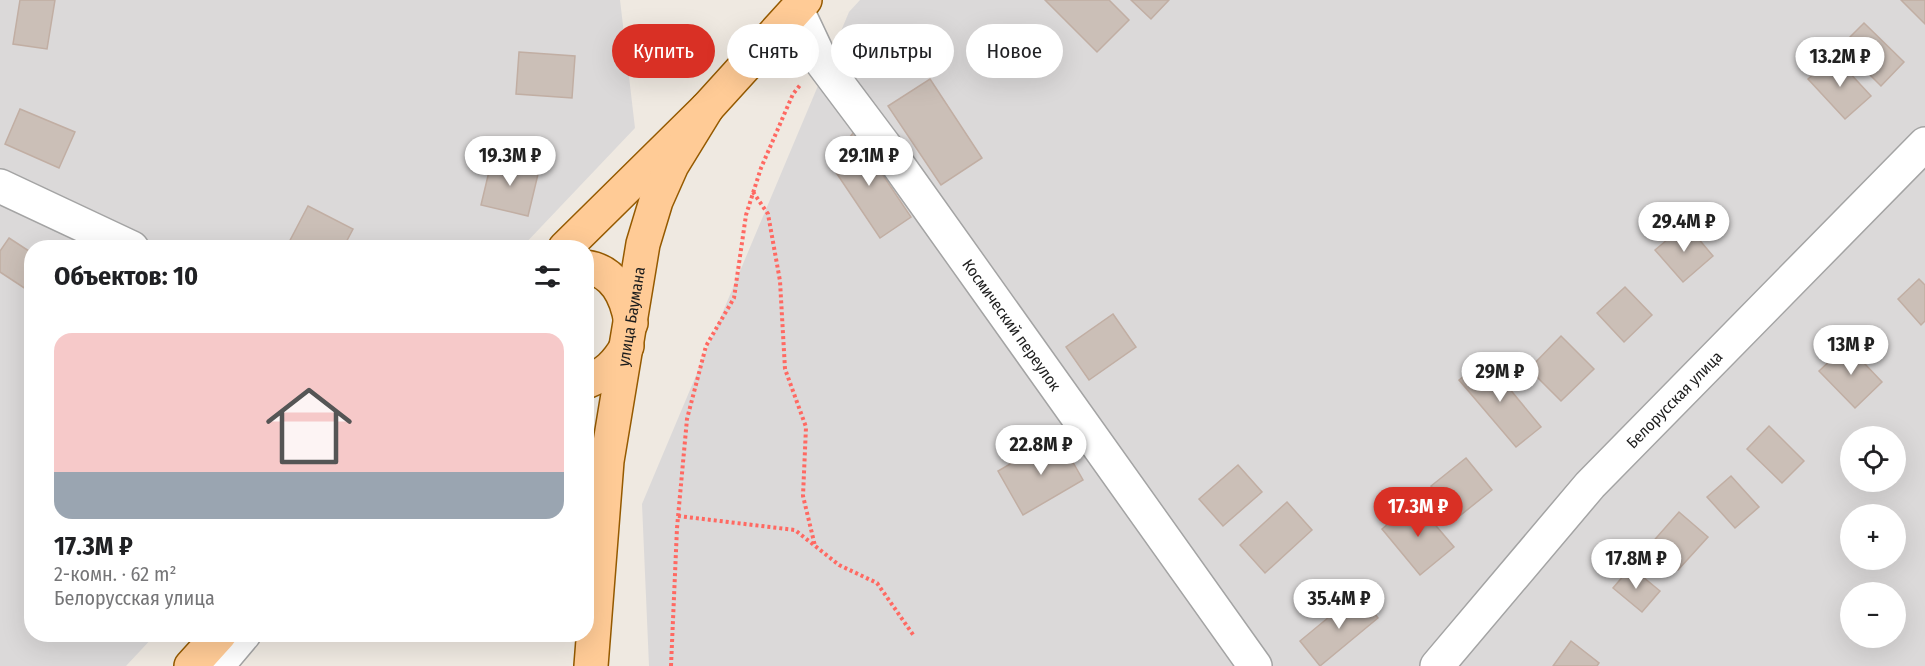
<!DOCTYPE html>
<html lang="ru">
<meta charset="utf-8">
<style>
body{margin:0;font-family:"Fira Sans Condensed",sans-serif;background:#f2f2f2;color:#202124;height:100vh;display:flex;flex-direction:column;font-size:22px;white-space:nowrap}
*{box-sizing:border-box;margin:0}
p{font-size:20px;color:#757577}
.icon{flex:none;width:33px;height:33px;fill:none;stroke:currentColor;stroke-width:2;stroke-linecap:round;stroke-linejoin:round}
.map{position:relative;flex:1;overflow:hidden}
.sheet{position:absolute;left:24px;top:240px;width:570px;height:402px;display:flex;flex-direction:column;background:#fff;border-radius:24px;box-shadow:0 6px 24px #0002}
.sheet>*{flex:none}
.guide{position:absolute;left:612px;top:24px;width:570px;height:54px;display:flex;gap:12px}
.controls{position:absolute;left:1840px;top:426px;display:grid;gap:12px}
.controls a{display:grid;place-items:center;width:66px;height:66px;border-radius:50%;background:#fff;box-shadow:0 6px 24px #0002;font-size:30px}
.price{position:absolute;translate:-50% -51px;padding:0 14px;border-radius:21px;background:#fff;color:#222;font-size:20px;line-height:39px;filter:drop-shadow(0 2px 3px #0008)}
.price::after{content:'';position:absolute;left:50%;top:36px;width:18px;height:14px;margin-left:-9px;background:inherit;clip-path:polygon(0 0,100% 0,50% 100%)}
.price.selected{background:#d93025;color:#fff}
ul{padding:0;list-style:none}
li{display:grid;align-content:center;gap:12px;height:318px;padding:0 30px}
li+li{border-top:2px solid #e0e0e0}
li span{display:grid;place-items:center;height:186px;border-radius:18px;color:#555}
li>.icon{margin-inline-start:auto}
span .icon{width:108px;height:108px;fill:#fffc;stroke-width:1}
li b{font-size:26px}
h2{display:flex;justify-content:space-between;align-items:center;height:72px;padding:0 30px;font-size:26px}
.pill{padding:0 21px;border-radius:27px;background:#fff;box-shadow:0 6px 24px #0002;font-size:21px;line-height:54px}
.pill.selected{background:#d93025;color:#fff}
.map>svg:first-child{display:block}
.residential{fill:#dbd9d9;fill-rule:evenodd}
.building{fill:#cbbfb7;stroke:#c1aea3;stroke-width:1.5}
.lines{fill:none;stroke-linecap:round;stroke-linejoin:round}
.minor-casing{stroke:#a4a4a4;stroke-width:36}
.major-casing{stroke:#955a00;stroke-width:36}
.path{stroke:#ff6962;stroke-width:4;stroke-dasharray:3 3;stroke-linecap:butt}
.minor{stroke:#fff;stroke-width:33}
.major{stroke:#ffcb96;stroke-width:33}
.labels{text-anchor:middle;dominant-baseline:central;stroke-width:6;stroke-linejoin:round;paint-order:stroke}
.street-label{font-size:16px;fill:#1d1d1d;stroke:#fff}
</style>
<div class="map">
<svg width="1925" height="666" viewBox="0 0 1925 666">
<rect width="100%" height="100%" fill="#efe9e1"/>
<!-- residential -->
<g class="residential">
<path d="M0,0H620L635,128L522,247L32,248V634L155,635L126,666H0Z"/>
<path d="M860,0H1925V666H649L642,504L849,12ZM1851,436H1896V482H1851ZM1851,514H1896V560H1851ZM1851,592H1896V638H1851Z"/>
</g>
<!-- building -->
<g class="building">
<path d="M20,0H55L47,49L13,44Z"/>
<path d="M1045,0H1109L1129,20L1097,52Z"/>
<path d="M1131,0H1169L1151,19Z"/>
<path d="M1901,0H1925V24Z"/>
<path d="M1864,23L1904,62L1881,86L1841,46Z"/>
<path d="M519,52L575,56L572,98L516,94Z"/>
<path d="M1834,56L1871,96L1845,119L1808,79Z"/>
<path d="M930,79L982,158L941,185L888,106Z"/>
<path d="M20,109L75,132L59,168L5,144Z"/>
<path d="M854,132L911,217L880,238L829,162Z"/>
<path d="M492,159L539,170L528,216L481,205Z"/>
<path d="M308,206L353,229L343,248H286Z"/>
<path d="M1686,224L1713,256L1683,282L1655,250Z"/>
<path d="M9,238L32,253V293L0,272V251Z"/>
<path d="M1919,279L1925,285V321L1921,325L1898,299Z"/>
<path d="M1625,287L1652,315L1624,342L1597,313Z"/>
<path d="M1113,314L1136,347L1089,380L1066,347Z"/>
<path d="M1561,336L1594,369L1561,401L1529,369Z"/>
<path d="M1847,345L1882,382L1855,408L1819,371Z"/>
<path d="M1485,359L1541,427L1516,447L1459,380Z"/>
<path d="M1769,426L1804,461L1782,483L1747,449Z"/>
<path d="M1058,436L1083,480L1023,515L998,471Z"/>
<path d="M1466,458L1492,490L1457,518L1431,486Z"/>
<path d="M1238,465L1262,492L1223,526L1199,499Z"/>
<path d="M1731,476L1759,507L1735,528L1707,497Z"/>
<path d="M1415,501L1454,547L1420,575L1382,529Z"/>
<path d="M1287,502L1312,530L1265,573L1240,545Z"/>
<path d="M1679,512L1708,537L1678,570L1650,545Z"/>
<path d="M1631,567L1660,591L1642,612L1613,588Z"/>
<path d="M1358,593L1378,618L1320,666L1300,641Z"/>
<path d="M1571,641L1599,663L1597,666H1553Z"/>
</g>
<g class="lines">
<defs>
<g id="minor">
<path id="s1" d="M797,10L821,61L884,145L1255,666"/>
<path d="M0,186L132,248"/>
<path d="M217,666L244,634"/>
<path id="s2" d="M1437,666L1590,485L1925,144"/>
</g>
<g id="major">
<path d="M565,248L707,108L805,0"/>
<path d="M586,267C615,271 627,298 631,323"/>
<path d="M586,382C606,374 616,365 627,346"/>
<path d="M191,666L220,634"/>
<path id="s3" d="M591,666L607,461L643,244L656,201L672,165L707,108"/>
</g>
</defs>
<!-- minor casing -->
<use href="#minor" class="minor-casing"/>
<!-- major casing -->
<use href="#major" class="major-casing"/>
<!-- path -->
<g class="path">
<path d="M753,192L768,214L780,281L785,369L806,427L803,496L815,546"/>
<path d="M678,516L795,530L839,565L877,583L914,636"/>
<path d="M671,666L677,528L687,419L706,346L734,298L746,215L761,168L793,94L801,84"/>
</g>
<!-- minor -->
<use href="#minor" class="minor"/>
<!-- major -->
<use href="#major" class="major"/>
</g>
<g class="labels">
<!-- street labels -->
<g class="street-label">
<text stroke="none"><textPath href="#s3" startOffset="352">улица Баумана</textPath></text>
<text stroke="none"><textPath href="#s1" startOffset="382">Космический переулок</textPath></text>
<text stroke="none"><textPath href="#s2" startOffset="357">Белорусская улица</textPath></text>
</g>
</g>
</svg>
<div class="controls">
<a><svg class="icon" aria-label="locate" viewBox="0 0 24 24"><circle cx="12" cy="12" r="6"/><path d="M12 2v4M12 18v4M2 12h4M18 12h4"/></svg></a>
<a>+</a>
<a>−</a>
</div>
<b class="price" style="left:1840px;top:88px">13.2M ₽</b>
<b class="price" style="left:510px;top:187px">19.3M ₽</b>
<b class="price" style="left:869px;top:187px">29.1M ₽</b>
<b class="price" style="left:1684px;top:253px">29.4M ₽</b>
<b class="price" style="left:1851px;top:376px">13M ₽</b>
<b class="price" style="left:1500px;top:403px">29M ₽</b>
<b class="price" style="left:1041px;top:476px">22.8M ₽</b>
<b class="price selected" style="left:1418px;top:538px">17.3M ₽</b>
<b class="price" style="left:1636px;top:590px">17.8M ₽</b>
<b class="price" style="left:1339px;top:630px">35.4M ₽</b>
<div class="guide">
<a class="pill selected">Купить</a>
<a class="pill">Снять</a>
<a class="pill">Фильтры</a>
<a class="pill">Новое</a>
</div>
<section class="sheet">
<h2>Объектов: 10<svg class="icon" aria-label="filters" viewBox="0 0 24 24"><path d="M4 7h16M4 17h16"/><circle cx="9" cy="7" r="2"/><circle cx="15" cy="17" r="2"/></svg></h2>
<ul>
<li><span style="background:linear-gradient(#f6c9c9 75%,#9aa5b1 0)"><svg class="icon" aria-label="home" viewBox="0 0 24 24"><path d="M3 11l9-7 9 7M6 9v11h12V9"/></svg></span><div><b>17.3M ₽</b><p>2-комн. · 62 m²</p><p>Белорусская улица</p></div></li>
</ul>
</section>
</div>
